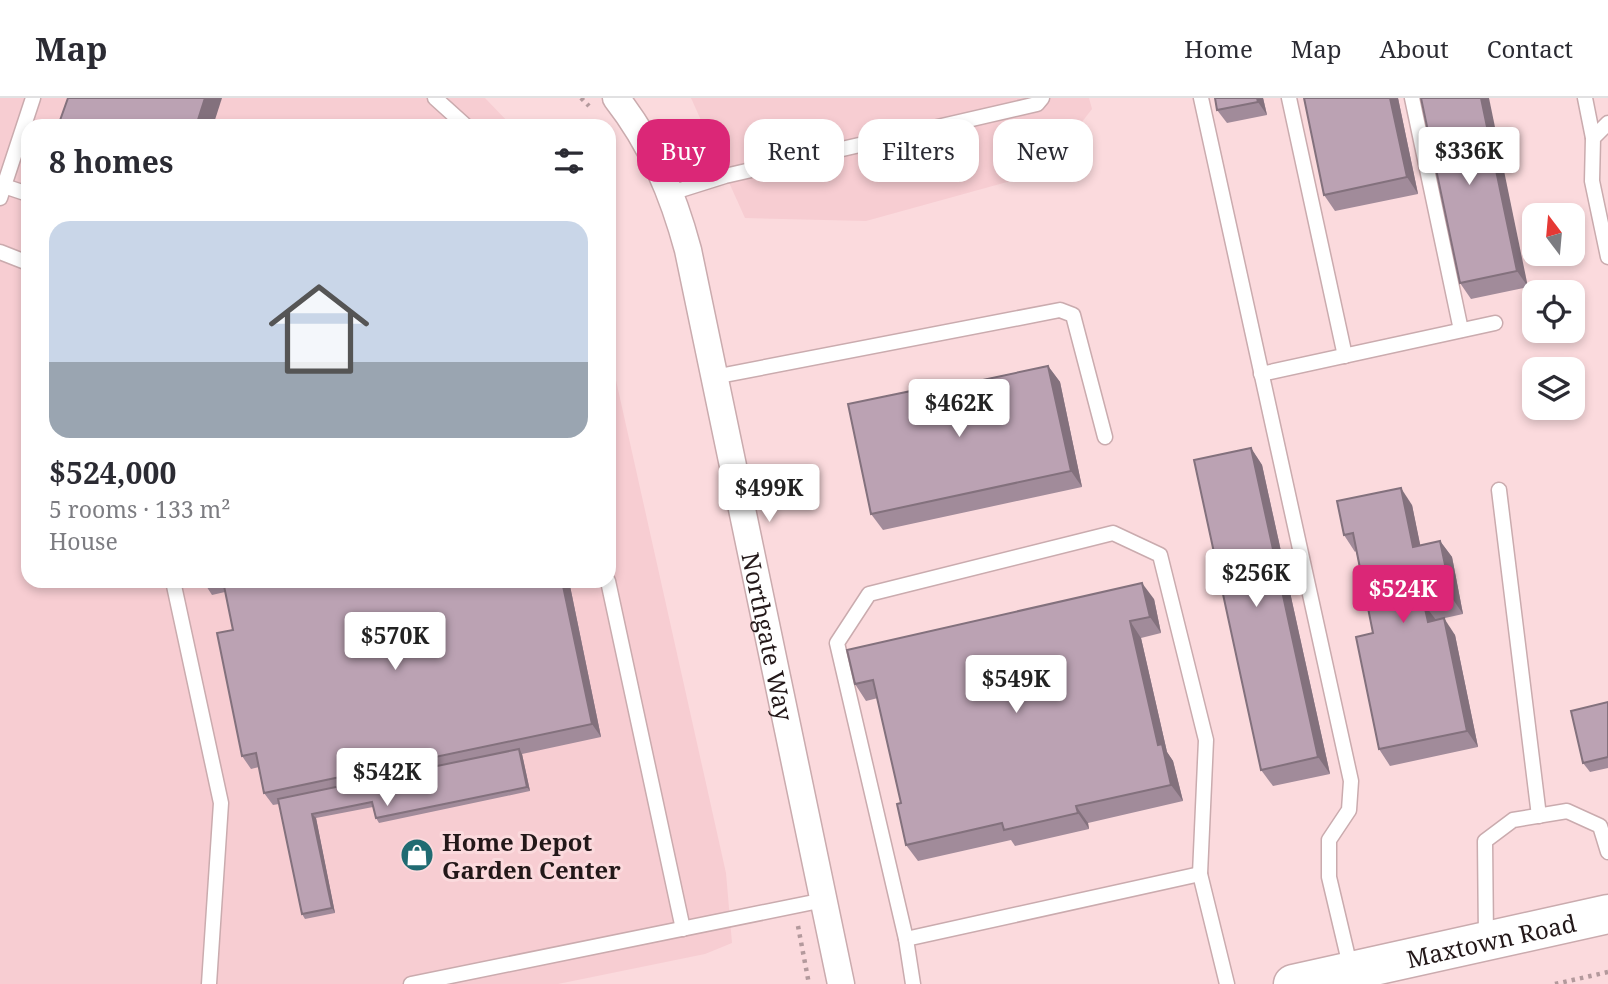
<!DOCTYPE html>
<meta charset="utf-8">
<style>
body{margin:0;font-family:"Noto Serif",serif;background:#f2f2f3;color:#2b2b33;height:100vh;display:flex;flex-direction:column;font-size:26px;white-space:nowrap}
*{box-sizing:border-box;margin:0}
p{font-size:23px;color:#7c7c81}
.icon{flex:none;width:38px;height:38px;fill:none;stroke:currentColor;stroke-width:2;stroke-linecap:round;stroke-linejoin:round}
.map{position:relative;flex:1;overflow:hidden}
.details{position:absolute;left:21px;top:21px;width:595px;height:469px;display:flex;flex-direction:column;background:#fff;border-radius:21px;box-shadow:0 4px 10px #0003}
.details>*{flex:none}
.top-card{position:absolute;left:637px;top:21px;width:665px;height:63px;display:flex;gap:14px}
.needle{width:46px;rotate:344deg}
.buttons{position:absolute;left:1522px;top:105px;display:grid;gap:14px}
.buttons a{display:grid;place-items:center;width:63px;height:63px;border-radius:14px;background:#fff;box-shadow:0 4px 10px #0003;font-size:35px}
.price{position:absolute;translate:-50% -60px;padding:0 16px;border-radius:7px;background:#fff;color:#222;font-size:23px;line-height:46px;filter:drop-shadow(0 2px 4px #0008)}
.price::after{content:'';position:absolute;left:50%;top:42px;width:21px;height:16px;margin-left:-10px;background:inherit;clip-path:polygon(0 0,100% 0,50% 100%)}
.price.on{background:#db2777;color:#fff}
ul{padding:0;list-style:none}
li{display:grid;align-content:center;gap:14px;height:371px;padding:0 28px}
li+li{border-top:2px solid #e1e1e2}
li span{display:grid;place-items:center;height:217px;border-radius:21px;color:#555}
li>.icon{margin-inline-start:auto}
span .icon{width:126px;height:126px;fill:#fffc;stroke-width:1}
li b{font-size:30px}
h2{display:flex;justify-content:space-between;align-items:center;height:84px;padding:0 28px;font-size:30px}
.pill{padding:0 24px;border-radius:21px;background:#fff;box-shadow:0 4px 10px #0003;font-size:24px;line-height:63px}
.pill.on{background:#db2777;color:#fff}
header{display:flex;align-items:center;gap:42px;box-sizing:border-box;height:98px;padding:0 35px;background:#fff;border-bottom:2px solid #e1e1e2}
header strong{font-size:33px}
nav{display:flex;gap:38px;margin-inline-start:auto;font-size:24px}
.map>svg:first-child{display:block}
.built{fill:#f7cdd2}
.lines{fill:none;stroke-linecap:round;stroke-linejoin:round}
.service-casing{stroke:#caabae;stroke-width:17}
.minor-casing{stroke:#caabae;stroke-width:29}
.primary-casing{stroke:#caabae;stroke-width:41}
.path{stroke:#b3999c;stroke-width:4.5;stroke-dasharray:3.5 5;stroke-linecap:butt}
.service{stroke:#fff;stroke-width:14}
.minor{stroke:#fff;stroke-width:26}
.primary{stroke:#fff;stroke-width:38}
.wall{fill:#a18b9a}
.shaded-wall{fill:#83717d}
.building{fill:#bba2b3;stroke:#83717d;stroke-width:2}
.labels{text-anchor:middle;dominant-baseline:central;stroke-width:6;stroke-linejoin:round;paint-order:stroke}
.street-label{font-size:24px;fill:#231819;stroke:#fbdadd}
.poi-label{font-size:24px;font-weight:bold;fill:#231819;stroke:#fbdadd;text-anchor:start}
</style>
<header>
<strong>Map</strong>
<nav><a>Home</a><a>Map</a><a>About</a><a>Contact</a></nav>
</header>
<div class="map">
<svg width="1608" height="886" viewBox="0 0 1608 886">
<rect width="100%" height="100%" fill="#fbdadd"/>
<!-- built -->
<g class="built">
<path d="M0,0H485L512,28H28V483H609V251L726,775L732,845L705,856L558,886H0Z"/>
<path d="M691,0H1089L1092,11L1043,74L866,123L745,120Z"/>
</g>
<g class="lines">
<defs>
<g id="service">
<path d="M435,0L466,28"/>
<path d="M1201,0L1351,683L1349,712L1329,742V779L1351,872"/>
<path d="M1289,0L1345,258"/>
<path d="M1412,0L1461,232"/>
<path d="M1585,0L1593,40"/>
<path d="M1608,25L1593,40L1592,83L1608,159"/>
<path d="M4,88L28,96"/>
<path d="M671,95L725,78L1037,6L1042,0"/>
<path d="M0,100L33,0"/>
<path d="M0,154L28,165"/>
<path d="M1261,276L1495,225"/>
<path d="M714,279L1060,212L1073,217L1105,339"/>
<path d="M1499,392L1539,718"/>
<path d="M173,483L221,705L209,886"/>
<path d="M608,483L683,831"/>
<path d="M906,841L837,545L869,496L1113,435L1160,457L1206,642L1200,776"/>
<path d="M1486,841L1485,743L1513,722L1567,713L1600,728L1608,754"/>
<path d="M411,886L824,802"/>
<path d="M913,886L906,841L1200,776L1227,886"/>
</g>
<g id="minor">
<path id="s1" d="M616,0C652,46 673,96 688,152L841,886"/>
</g>
<g id="primary">
<path id="s2" d="M1293,886L1608,816"/>
</g>
</defs>
<!-- service casing -->
<use href="#service" class="service-casing"/>
<!-- minor casing -->
<use href="#minor" class="minor-casing"/>
<!-- primary casing -->
<use href="#primary" class="primary-casing"/>
<!-- path -->
<g class="path">
<path d="M581,0L589,8"/>
<path d="M798,828L809,886"/>
<path d="M1555,886L1608,874"/>
</g>
<!-- service -->
<use href="#service" class="service"/>
<!-- minor -->
<use href="#minor" class="minor"/>
<!-- primary -->
<use href="#primary" class="primary"/>
</g>
<!-- wall -->
<g class="wall">
<path d="M1263,0L1267,17L1227,25L1217,12Z"/>
<path d="M1398,0L1418,96L1335,113L1324,97Z"/>
<path d="M1421,0L1528,189L1471,201L1460,185Z"/>
<path d="M1048,268L1060,284L1082,389L883,432L871,416L916,292L918,295Z"/>
<path d="M1251,350L1262,367L1330,676L1273,688L1261,672Z"/>
<path d="M1412,407L1420,447L1440,443L1452,459L1463,516L1436,522L1455,537L1478,649L1390,668L1379,651L1373,535L1356,453L1355,454L1344,437Z"/>
<path d="M203,483H569L601,639L522,656L530,693L379,725L376,720L373,709L316,720L335,815L305,821L302,816L279,706L273,707L264,695L259,669L251,671L242,658L233,532L225,494L212,497Z"/>
<path d="M1154,501L1161,535L1141,540L1167,654L1173,663L1183,703L1088,725L1089,731L1015,748L1011,742L918,763L906,747L901,705L878,600L866,603L855,586Z"/>
<path d="M1608,604V670L1590,674L1583,665Z"/>
</g>
<!-- shaded-wall -->
<g class="shaded-wall">
<path d="M205,0H222L213,28H196Z"/>
<path d="M1257,0H1263L1267,17L1258,4Z"/>
<path d="M1390,0H1398L1418,96L1407,79Z"/>
<path d="M1481,0H1489L1528,189L1517,173Z"/>
<path d="M1048,268L1060,284L1082,389L1071,373Z"/>
<path d="M1251,350L1262,367L1330,676L1318,659Z"/>
<path d="M1401,390L1412,407L1424,465L1413,449Z"/>
<path d="M1440,443L1452,459L1463,516L1452,500Z"/>
<path d="M562,483H569L601,639L592,626Z"/>
<path d="M1142,485L1154,501L1161,535L1150,519Z"/>
<path d="M1424,506L1436,522L1428,524Z"/>
<path d="M1444,520L1455,537L1478,649L1467,633Z"/>
<path d="M1130,523L1141,540L1167,654L1173,663L1183,703L1171,687L1158,647Z"/>
<path d="M519,651L522,656L530,693L527,689Z"/>
<path d="M1076,708L1088,725L1089,731L1078,715Z"/>
<path d="M312,716L316,720L335,815L332,810Z"/>
</g>
<!-- building -->
<g class="building">
<path d="M68,0H205L196,28H58Z"/>
<path d="M1215,0H1257L1258,4L1217,12Z"/>
<path d="M1304,0H1390L1407,79L1324,97Z"/>
<path d="M1421,0H1481L1517,173L1460,185Z"/>
<path d="M1048,268L1071,373L871,416L848,306L916,292L917,296Z"/>
<path d="M1251,350L1318,659L1261,672L1194,362Z"/>
<path d="M1401,390L1413,449L1440,443L1452,500L1424,506L1428,524L1444,520L1467,633L1379,651L1356,539L1373,535L1353,435L1344,437L1337,403Z"/>
<path d="M223,483H562L592,626L264,695L256,655L242,658L217,535L233,532Z"/>
<path d="M1142,485L1150,519L1130,523L1158,647L1162,646L1171,687L1076,708L1078,715L1004,732L1002,725L906,747L897,706L901,705L873,582L855,586L847,552Z"/>
<path d="M1608,604V659L1583,665L1571,613Z"/>
<path d="M519,651L527,689L376,720L372,704L312,716L332,810L302,816L278,701Z"/>
</g>
<!-- icons -->
<defs>
<symbol id="shop-disc" viewBox="-11 -11 22 22"><circle r="9.5" fill="#206b72" stroke="#fbdadd"/><path d="M-5-2.5h2.3a2.7 3.5 0 0 1 5.4 0H5L5.5 6h-11ZM-1.5-2.5h3a1.5 2.3 0 0 0-3 0Z" fill="#fff"/></symbol>
</defs>
<g fill-rule="evenodd">
<use href="#shop-disc" x="398" y="738" width="38" height="38"/>
</g>
<g class="labels">
<!-- street labels -->
<g class="street-label">
<text stroke="none"><textPath href="#s1" startOffset="564">Northgate Way</textPath></text>
<text stroke="none"><textPath href="#s2" startOffset="203">Maxtown Road</textPath></text>
</g>
<!-- poi labels -->
<g class="poi-label">
<text x="442" y="743">Home Depot<tspan x="442" dy="28">Garden Center</tspan></text>
</g>
</g>
</svg>
<div class="buttons">
<a><svg class="needle" viewBox="-14 -14 28 28"><path d="M0-13l5 13h-10z" fill="#e53935"/><path d="M0 13l5-13h-10z" fill="#7c7c81"/></svg></a>
<a><svg class="icon" aria-label="locate" viewBox="0 0 24 24"><circle cx="12" cy="12" r="6"/><path d="M12 2v4M12 18v4M2 12h4M18 12h4"/></svg></a>
<a><svg class="icon" aria-label="layers" viewBox="0 0 24 24"><path d="M12 4l9 5-9 5-9-5zM3 14l9 5 9-5"/></svg></a>
</div>
<b class="price" style="left:1469px;top:89px">$336K</b>
<b class="price" style="left:959px;top:341px">$462K</b>
<b class="price" style="left:769px;top:426px">$499K</b>
<b class="price" style="left:1256px;top:511px">$256K</b>
<b class="price on" style="left:1403px;top:527px">$524K</b>
<b class="price" style="left:395px;top:574px">$570K</b>
<b class="price" style="left:1016px;top:617px">$549K</b>
<b class="price" style="left:387px;top:710px">$542K</b>
<div class="top-card">
<a class="pill on">Buy</a>
<a class="pill">Rent</a>
<a class="pill">Filters</a>
<a class="pill">New</a>
</div>
<section class="details">
<h2>8 homes<svg class="icon" aria-label="filters" viewBox="0 0 24 24"><path d="M4 7h16M4 17h16"/><circle cx="9" cy="7" r="2"/><circle cx="15" cy="17" r="2"/></svg></h2>
<ul>
<li><span style="background:linear-gradient(#c9d6e8 65%,#9aa5b1 0)"><svg class="icon" aria-label="home" viewBox="0 0 24 24"><path d="M3 11l9-7 9 7M6 9v11h12V9"/></svg></span><div><b>$524,000</b><p>5 rooms · 133 m²</p><p>House</p></div></li>
</ul>
</section>
</div>
